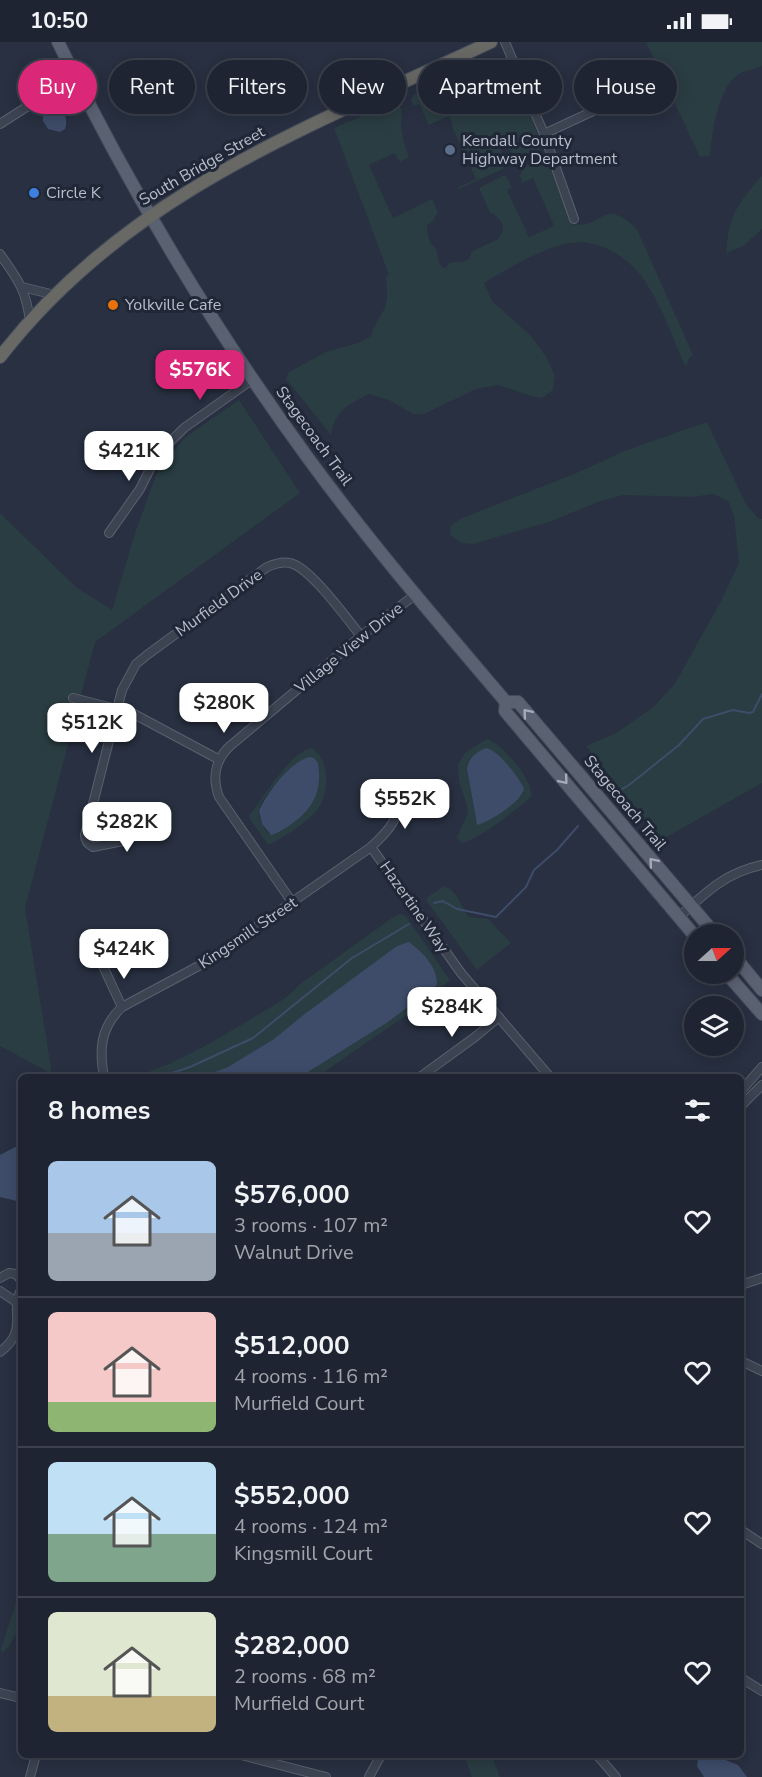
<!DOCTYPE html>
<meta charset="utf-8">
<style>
body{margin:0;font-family:"Nunito Sans",sans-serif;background:#262c39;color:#f1f3f6;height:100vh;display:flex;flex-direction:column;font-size:22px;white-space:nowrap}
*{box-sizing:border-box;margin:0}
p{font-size:20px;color:#a1a4ab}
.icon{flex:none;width:33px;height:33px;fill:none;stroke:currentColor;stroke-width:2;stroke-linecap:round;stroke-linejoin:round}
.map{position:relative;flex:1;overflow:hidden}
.sheet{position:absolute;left:18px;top:1032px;width:726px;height:684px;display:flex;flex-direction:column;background:#1e2431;border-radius:9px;box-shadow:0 3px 15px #0003,0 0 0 2px #3c414d}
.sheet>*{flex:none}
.hud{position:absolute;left:18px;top:18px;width:726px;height:54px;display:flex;gap:12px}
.needle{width:39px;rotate:69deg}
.tools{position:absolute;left:684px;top:882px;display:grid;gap:12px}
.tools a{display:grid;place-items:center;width:60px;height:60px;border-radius:50%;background:#1e2431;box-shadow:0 3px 15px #0003,0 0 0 2px #3c414d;font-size:30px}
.price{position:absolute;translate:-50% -51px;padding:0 14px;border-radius:12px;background:#fff;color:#222;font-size:20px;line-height:39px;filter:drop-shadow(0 2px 3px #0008)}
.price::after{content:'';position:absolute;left:50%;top:36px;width:18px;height:14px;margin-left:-9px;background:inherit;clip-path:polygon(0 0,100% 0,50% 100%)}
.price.current{background:#db2777;color:#fff}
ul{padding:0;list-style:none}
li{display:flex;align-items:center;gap:18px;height:150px;padding:0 30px}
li+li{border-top:2px solid #3c414d}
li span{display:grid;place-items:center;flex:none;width:168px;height:120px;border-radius:9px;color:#555}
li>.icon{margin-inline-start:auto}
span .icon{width:72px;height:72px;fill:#fffc;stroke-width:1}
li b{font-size:26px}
h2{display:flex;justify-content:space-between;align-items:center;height:72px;padding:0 30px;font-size:26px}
.pill{padding:0 21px;border-radius:27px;background:#1e2431;box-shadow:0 3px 15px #0003,0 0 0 2px #3c414d;font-size:21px;line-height:54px}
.pill.current{background:#db2777;color:#fff}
.status{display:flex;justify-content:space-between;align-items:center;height:42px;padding:0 30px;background:#1e2431;direction:ltr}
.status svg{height:16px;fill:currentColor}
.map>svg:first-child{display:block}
.green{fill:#2a3d42;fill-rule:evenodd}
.water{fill:#3e4c69}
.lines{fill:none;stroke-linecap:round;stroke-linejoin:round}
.stream{stroke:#3e4c69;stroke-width:2}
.minor-casing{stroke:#5a606e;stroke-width:10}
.primary-casing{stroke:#454b5a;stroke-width:14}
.trunk-casing{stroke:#464d5b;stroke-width:14}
.minor{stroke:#3c4351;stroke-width:8}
.primary{stroke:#5a6171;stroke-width:12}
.trunk{stroke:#686865;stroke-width:12}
.oneway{stroke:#a6abb9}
.service-dot{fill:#5c6f8a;stroke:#202736;stroke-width:2}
.shop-dot{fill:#3f7fe0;stroke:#202736;stroke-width:2}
.food-dot{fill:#e8710a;stroke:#202736;stroke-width:2}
.labels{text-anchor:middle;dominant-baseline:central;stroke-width:6;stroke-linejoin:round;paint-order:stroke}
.poi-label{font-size:16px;fill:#b9becb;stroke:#202736;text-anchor:start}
.street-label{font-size:16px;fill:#b9becb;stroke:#202736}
</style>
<div class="status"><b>10:50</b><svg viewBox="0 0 49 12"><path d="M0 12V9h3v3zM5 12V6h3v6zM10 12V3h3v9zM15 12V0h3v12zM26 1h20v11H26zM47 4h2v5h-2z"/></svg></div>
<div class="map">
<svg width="762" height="1735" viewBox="0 0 762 1735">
<rect width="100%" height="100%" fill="#283041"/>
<!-- green -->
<g class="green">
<path d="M646,0H762V24C754,27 742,29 736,34C717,51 712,91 710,114L700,115Z"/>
<path d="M493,18L497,27L506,24C524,47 531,75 541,102C539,114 528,116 517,115L508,107L503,94L495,96L505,117L503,127L459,147L458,145L476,137L452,85L453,84L449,74L429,83L419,62L414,64L411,58L413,53Z"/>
<path d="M394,60L399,62L402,68L401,85L404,101L409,115L400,120L394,111L369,123L393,176L432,157L438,170L433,179L427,183C428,192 428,201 436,206L439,221L442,225L446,226L449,221C457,219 463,222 470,216L471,210L498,197L503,189L502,181L494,172L490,171L479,146L503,134H506L512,146L507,148L529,195L554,184L533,136L522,141L520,134C524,122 539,115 549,123L571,182C604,188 601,153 637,187L693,313L689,316L686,325C675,303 668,280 656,258C651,249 644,236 636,228C621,211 594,197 571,201C543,205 508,227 484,241L492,259L531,294L547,316L555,334L553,348L542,356L534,355L498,343L476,347L424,372H413L389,358L369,352C348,363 335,368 331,393L286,337L289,330L326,310L358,301L371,294C374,284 377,280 382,271C389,260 387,248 386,236L389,233L334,86Z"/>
<path d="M762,134V187L743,204L726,211C728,175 738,160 762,134Z"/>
<path d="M239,358L300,451L95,600L25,866L52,1032L0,1004V471L76,545L112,568L135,491L160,423L187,394Z"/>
<path d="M707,380L746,462L759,477H762V741L656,801L650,785L586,704L616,691L652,666L674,643L721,559L739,521L734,474L728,459L713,452L692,455L624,453L603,458L549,480L473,502L462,501L450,493L451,483L462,476L574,432L627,408Z"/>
<path d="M487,697C502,701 535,740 531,755C517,767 479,798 462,801L457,796L458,793L468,771L467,764L459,739L458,722L466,710ZM476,711L524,751L503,769L480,782L476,780L467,727L469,718Z"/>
<path d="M312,706C331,719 329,749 318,767C312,777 279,799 268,803L250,777L249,773C265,755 289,710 312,706ZM318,721C324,760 303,774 274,793L267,791C264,785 257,776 259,768C263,752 285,733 296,722Z"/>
<path d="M444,844C458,849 461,865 469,875L488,877L511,901L477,928L426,858L429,854Z"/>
<path d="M400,872L405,873L450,938L421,963L317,1035H300L388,980L437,943L302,974L274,997L248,1014L228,1025L201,1035H133C178,1021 211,1001 251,977C268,966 287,958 300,942L392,876Z"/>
<path d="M21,1545C21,1569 21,1595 2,1611L1,1607Z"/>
<path d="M464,1713H491L500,1735H472Z"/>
</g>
<!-- water -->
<g class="water">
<path d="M56,64C65,68 68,78 65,87L60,90L48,87L43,79C42,70 47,64 56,64Z"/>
<path d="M486,706C498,708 519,735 524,747C521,760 490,780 477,783L467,727C469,715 475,711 486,706Z"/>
<path d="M309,715L314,716L318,721C323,750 312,769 287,785C282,788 277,792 271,793L262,782L259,769C267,751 289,721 309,715Z"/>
<path d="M409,900C424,912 437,924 437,943L388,980L300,1035H201L228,1025L274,997L302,974L397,904Z"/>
<path d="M21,1102V1160L0,1155V1113Z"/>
<path d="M707,1713H713L738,1723L747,1735H704L697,1724L698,1715Z"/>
</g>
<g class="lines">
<!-- stream -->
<g class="stream">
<path d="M617,750L629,743L679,703L703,677L733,668L749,671L753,670L762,652"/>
<path d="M434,861L443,859L457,867L496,875L526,845L534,828L557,808L578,784"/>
<path d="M160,1035L190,1025L253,996L352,916L409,882"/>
</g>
<defs>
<g id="minor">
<path d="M505,0L544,92L574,177"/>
<path d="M0,82L75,34"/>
<path d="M544,92L651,42"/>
<path d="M0,212C18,238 26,247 30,280"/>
<path d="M22,245L55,253"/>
<path d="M109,491L140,447L153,421L168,402L184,386L253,337"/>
<path d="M73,656L132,671L218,717"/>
<path d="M92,765L132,776L135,785L132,795L128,798L93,805C87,802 85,799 85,793L122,648L136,622L147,613L267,525C274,522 282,519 290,521C310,525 347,577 361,594"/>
<path d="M371,805L461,931L550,1035"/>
<path d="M292,860L219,755C212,736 215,718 230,704L361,594L416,552"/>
<path d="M679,875C706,850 725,831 762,823"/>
<path d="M102,922L122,965"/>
<path d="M104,1035C99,1008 100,986 122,965L206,920L371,805C393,785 396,778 404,750"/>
<path d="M420,1035L475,995L499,975"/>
<path d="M741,1049L762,1025"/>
<path d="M741,1064L762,1043"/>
<path d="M0,1236L9,1231L16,1232L21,1238"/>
<path d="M741,1243L762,1236"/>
<path d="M0,1249L16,1260"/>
<path d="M0,1310C30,1287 9,1269 21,1248"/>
<path d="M741,1319L762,1329"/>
<path d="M741,1488L762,1502"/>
<path d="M741,1636L762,1649"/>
<path d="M0,1651L21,1656"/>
<path d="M241,1713L326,1735"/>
<path d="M597,1713L616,1735"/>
<path d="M30,1735L36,1713"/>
<path d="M369,1735L381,1713"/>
</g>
<g id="primary">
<path d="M58,0C129,146 213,286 308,416C370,501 438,580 506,660H518L715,892"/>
<path d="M506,660L505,669L694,893"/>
<path d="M734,914L762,948"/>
<path d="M727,932L762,972"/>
</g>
<path id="trunk" d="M0,315C128,150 309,85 491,0"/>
</defs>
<!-- minor casing -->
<use href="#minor" class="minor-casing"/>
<!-- primary casing -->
<use href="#primary" class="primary-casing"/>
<!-- trunk casing -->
<use href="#trunk" class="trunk-casing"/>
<!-- minor -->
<use href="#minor" class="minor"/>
<!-- primary -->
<use href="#primary" class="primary"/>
<!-- trunk -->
<use href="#trunk" class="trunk"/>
</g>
<!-- one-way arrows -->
<defs><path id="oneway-chevron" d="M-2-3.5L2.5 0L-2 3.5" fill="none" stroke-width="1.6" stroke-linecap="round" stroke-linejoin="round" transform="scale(1.5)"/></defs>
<g class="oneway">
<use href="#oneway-chevron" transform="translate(527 671) rotate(-130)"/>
<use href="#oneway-chevron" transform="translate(564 738) rotate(50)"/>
<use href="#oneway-chevron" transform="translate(653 820) rotate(-130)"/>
</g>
<!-- markers -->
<circle class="service-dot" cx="450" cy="108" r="6"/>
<circle class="shop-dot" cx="34" cy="151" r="6"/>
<circle class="food-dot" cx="113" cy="263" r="6"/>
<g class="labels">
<!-- poi labels -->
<g class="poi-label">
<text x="462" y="99">Kendall County<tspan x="462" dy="18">Highway Department</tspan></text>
<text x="46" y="151">Circle K</text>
<text x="125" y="263">Yolkville Cafe</text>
</g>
<!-- street labels -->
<g class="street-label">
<text transform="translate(202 124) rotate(-30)">South Bridge Street</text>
<text transform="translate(314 394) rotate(54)">Stagecoach Trail</text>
<text transform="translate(219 561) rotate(-36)">Murfield Drive</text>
<text transform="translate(349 606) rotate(-39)">Village View Drive</text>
<text transform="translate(625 761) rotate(50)">Stagecoach Trail</text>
<text transform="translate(414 865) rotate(55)">Hazertine Way</text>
<text transform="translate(248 891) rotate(-34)">Kingsmill Street</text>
</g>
</g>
</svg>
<div class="tools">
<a><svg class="needle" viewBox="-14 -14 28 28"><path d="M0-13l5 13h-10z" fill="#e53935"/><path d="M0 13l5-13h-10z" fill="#a1a4ab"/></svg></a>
<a><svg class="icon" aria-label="layers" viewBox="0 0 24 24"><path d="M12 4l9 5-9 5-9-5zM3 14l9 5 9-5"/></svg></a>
</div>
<b class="price current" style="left:200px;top:359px">$576K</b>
<b class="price" style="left:129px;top:440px">$421K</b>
<b class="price" style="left:224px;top:692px">$280K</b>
<b class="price" style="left:92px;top:712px">$512K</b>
<b class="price" style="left:405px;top:788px">$552K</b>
<b class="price" style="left:127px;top:811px">$282K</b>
<b class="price" style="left:124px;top:938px">$424K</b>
<b class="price" style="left:452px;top:996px">$284K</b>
<div class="hud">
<a class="pill current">Buy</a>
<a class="pill">Rent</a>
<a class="pill">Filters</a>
<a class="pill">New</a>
<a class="pill">Apartment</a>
<a class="pill">House</a>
</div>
<section class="sheet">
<h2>8 homes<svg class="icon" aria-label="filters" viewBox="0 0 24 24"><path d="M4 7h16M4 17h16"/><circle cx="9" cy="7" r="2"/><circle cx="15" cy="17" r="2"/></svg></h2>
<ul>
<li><span style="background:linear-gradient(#a9c7e8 60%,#9aa5b1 0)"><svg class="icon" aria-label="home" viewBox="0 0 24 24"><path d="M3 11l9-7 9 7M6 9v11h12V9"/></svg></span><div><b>$576,000</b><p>3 rooms · 107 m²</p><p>Walnut Drive</p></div><svg class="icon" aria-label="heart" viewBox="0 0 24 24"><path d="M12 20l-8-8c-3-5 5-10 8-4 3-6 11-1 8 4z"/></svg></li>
<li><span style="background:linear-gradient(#f6c9c9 75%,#8fb573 0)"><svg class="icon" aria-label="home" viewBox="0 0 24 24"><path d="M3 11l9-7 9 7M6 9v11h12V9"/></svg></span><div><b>$512,000</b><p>4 rooms · 116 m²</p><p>Murfield Court</p></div><svg class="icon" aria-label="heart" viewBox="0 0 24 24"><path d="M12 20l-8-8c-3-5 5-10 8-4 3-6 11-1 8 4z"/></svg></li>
<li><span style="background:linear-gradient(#bfe0f5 60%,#7fa58c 0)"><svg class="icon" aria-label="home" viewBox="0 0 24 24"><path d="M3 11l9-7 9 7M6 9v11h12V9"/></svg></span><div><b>$552,000</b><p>4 rooms · 124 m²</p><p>Kingsmill Court</p></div><svg class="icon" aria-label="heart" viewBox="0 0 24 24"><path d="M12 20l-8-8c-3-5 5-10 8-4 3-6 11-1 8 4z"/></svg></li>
<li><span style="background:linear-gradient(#dfe7d0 70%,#c2b280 0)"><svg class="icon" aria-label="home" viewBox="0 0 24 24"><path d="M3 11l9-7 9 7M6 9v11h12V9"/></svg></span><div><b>$282,000</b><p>2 rooms · 68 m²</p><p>Murfield Court</p></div><svg class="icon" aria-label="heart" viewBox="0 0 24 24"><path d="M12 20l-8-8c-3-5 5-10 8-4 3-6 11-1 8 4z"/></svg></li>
</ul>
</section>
</div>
